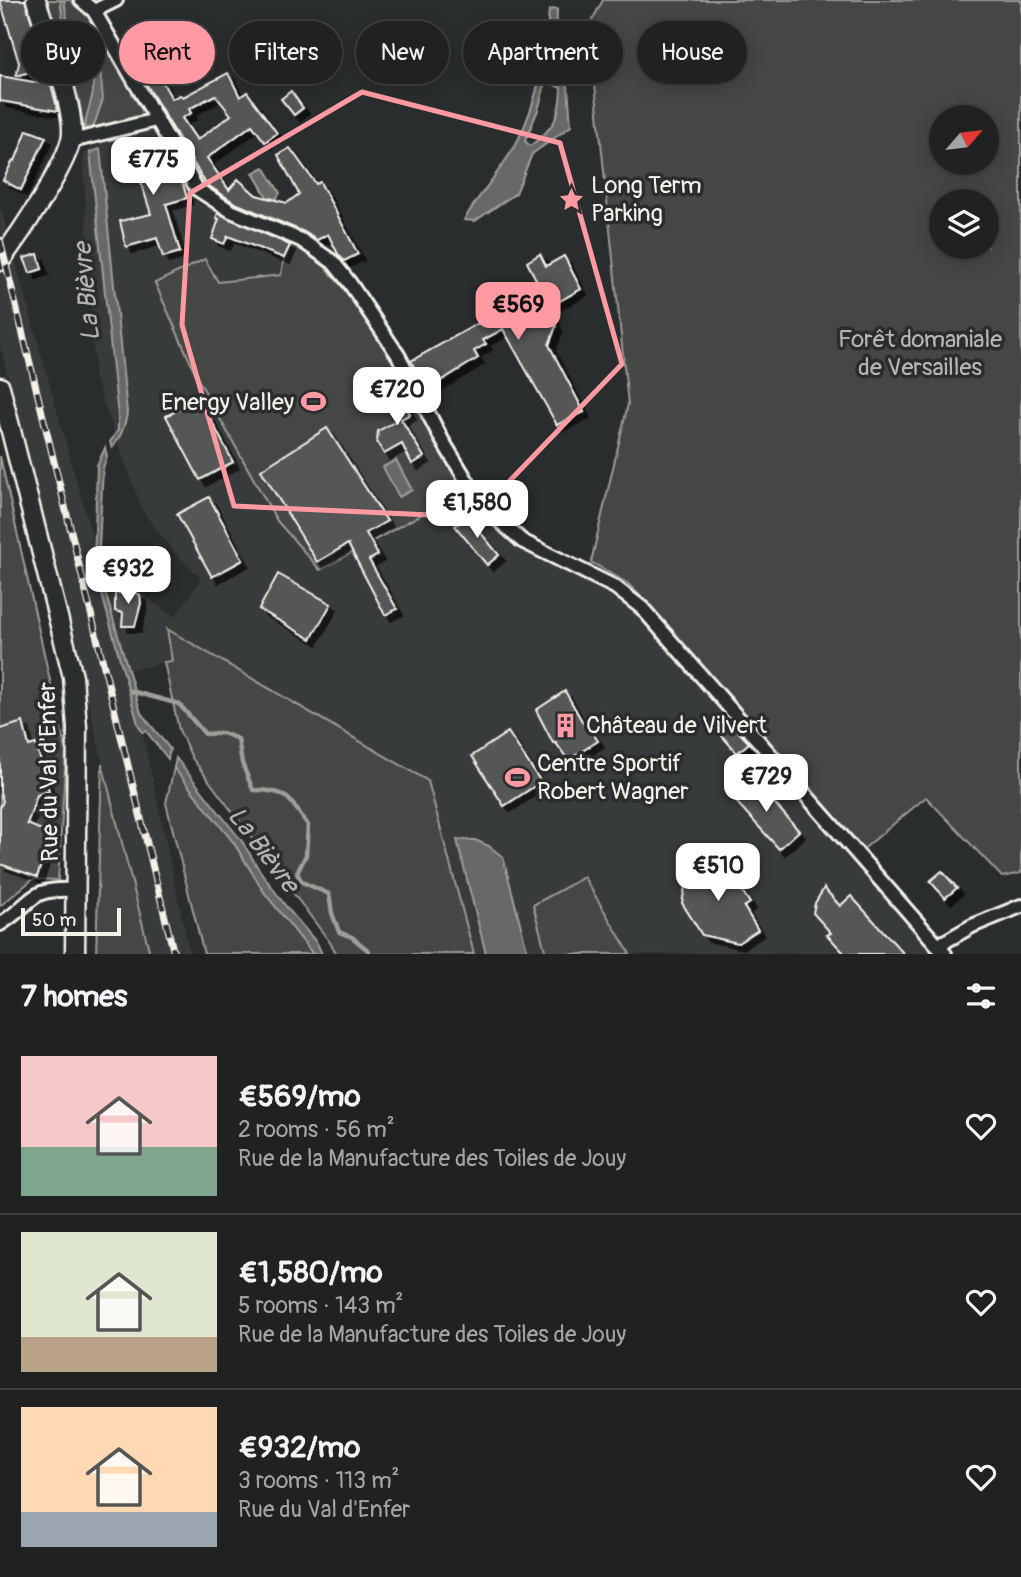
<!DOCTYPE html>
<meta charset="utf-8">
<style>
body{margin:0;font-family:Pangolin,sans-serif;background:#282a2a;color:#f1f3f6;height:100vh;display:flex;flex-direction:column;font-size:26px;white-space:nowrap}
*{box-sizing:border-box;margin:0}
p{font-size:23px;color:#a2a4a5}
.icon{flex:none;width:38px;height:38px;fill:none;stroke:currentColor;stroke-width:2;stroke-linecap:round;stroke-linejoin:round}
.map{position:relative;height:954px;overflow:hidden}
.side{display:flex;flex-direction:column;background:#202222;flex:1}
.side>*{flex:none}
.top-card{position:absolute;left:21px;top:21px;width:980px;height:63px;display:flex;gap:14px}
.needle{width:46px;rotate:62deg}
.fabs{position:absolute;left:929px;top:105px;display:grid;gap:14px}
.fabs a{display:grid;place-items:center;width:70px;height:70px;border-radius:50%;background:#202222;box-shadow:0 4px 18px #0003,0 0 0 2px #3d3f40;font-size:35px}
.scale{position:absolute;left:21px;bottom:18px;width:100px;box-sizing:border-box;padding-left:7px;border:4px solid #f4f1e8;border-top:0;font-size:19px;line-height:24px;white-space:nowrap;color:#f4f1e8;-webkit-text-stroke:5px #2a2d2e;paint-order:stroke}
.price{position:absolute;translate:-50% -60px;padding:0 16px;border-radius:14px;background:#fff;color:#222;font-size:23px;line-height:46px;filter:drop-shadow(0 2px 4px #0008)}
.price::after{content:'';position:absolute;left:50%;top:42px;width:21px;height:16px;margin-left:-10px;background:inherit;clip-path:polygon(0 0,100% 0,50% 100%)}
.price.active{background:#ff9aa2;color:#111}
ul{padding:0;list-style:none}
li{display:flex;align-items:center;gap:21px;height:175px;padding:0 21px}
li+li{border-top:2px solid #3d3f40}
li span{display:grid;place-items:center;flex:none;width:196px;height:140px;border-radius:0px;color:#555}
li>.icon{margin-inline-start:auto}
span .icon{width:84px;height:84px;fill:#fffc;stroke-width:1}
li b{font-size:30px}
h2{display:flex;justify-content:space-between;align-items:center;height:84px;padding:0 21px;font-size:30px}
.pill{padding:0 24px;border-radius:32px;background:#202222;box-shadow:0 4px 18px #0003,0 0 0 2px #3d3f40;font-size:24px;line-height:63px}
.pill.active{background:#ff9aa2;color:#111}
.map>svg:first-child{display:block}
.built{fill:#373a3a}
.green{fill:#444645;stroke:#9c9c96;stroke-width:2;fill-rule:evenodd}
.water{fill:#676866;stroke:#9f9f9a;stroke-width:2;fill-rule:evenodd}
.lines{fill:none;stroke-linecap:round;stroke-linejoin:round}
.stream{stroke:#9f9f9a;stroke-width:4.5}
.building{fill:#555756;stroke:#f4f1e8;stroke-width:2;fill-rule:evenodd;filter:url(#shadow)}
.street-casing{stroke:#f4f1e8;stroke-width:18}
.secondary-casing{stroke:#f4f1e8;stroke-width:23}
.street{stroke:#2a2d2e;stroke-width:12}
.secondary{stroke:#2a2d2e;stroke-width:18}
.rail-casing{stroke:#f4f1e8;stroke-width:7}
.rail{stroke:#2a2d2e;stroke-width:4.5;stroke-dasharray:13;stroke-linecap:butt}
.marked{fill:none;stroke:#ff9aa2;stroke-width:5;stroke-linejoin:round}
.labels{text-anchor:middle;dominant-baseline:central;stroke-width:7;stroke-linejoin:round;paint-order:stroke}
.poi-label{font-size:24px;fill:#f4f1e8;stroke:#2a2d2e;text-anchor:start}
.park-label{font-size:24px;fill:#b6b5af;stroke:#2a2d2e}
.street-label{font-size:24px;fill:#f4f1e8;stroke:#2a2d2e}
.water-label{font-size:26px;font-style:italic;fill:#b5b3ae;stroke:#2a2d2e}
</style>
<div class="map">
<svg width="1021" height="954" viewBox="0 0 1021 954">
<defs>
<filter id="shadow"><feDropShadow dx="6" dy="6" stdDeviation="0" flood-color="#0009"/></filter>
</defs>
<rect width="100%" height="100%" fill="#2a2d2e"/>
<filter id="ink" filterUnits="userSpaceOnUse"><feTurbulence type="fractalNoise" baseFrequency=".0143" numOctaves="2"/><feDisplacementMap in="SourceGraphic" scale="14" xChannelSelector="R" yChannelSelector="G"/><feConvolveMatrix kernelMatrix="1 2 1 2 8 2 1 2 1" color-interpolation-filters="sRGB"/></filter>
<g filter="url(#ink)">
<!-- built -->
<path class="built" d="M144,130L156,132L173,163H176L187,198L292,243L284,257L282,275L198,379L277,521L319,570L464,491L513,544L597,582L639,614L936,954H474L428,781L168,629L172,661L129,670L190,954H150L0,344V205L104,580H120L175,617L201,578L174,552L143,512L95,380L83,157L88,150L102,143Z"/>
<!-- green -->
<g class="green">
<path d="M47,0H70L90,15L156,120L84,129L79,100Z"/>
<path d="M603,0H1021V873L1002,877L926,797L861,851L650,605L627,583L591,562L628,404L589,26ZM942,117H987V163H942ZM942,201H987V247H942Z"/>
<path d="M292,243L324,266L341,285L389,353L464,491L320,570L277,521L198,379L155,283L205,259L218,282L281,275L284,257Z"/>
<path d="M0,456L66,752L58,880L33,879L0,906Z"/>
<path d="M167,629L428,781L474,954H337L329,941L192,758L179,730L164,662L172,661Z"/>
<path d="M102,763L150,954H96Z"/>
<path d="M174,768L234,843L264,892L313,954H204L166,803Z"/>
<path d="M584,877L630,954H546L533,905Z"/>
</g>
<!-- water -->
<g class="water">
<path d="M60,0H64L67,18L91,49L100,69L103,99L93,128L85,129C85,115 91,105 93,92C95,67 83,43 64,29Z"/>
<path d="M557,9L556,69L568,86L571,126L532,154L516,193L475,221L464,220C480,192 503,169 518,140C539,98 545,56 549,10ZM546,81L561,88C560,118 554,128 530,146L525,141L538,110Z"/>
<path d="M100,149L127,412C125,427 121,436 112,448L110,442L118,430V416L90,152Z"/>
<path d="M264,167L280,193L276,199L267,197L253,173Z"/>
<path d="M105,448L107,457L103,468L98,568L141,713L170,749L168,759L146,731L142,732L138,724L94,566L97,465Z"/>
<path d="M396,460L412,490L399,497L383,467Z"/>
<path d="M176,758L244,844L258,868L287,908L317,943L322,954H313L264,892L234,843L174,768Z"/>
<path d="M457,840H475L489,846L503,857L528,954H486Z"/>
</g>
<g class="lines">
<!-- stream -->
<path class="stream" d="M131,691L179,704L205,734L223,733L238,739L242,763L253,790C289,790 288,798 308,825L306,855L297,873L302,882L329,894L332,913L339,932L352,937L369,951V954"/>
</g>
<!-- building -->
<g class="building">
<path d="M0,0H25L46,67L16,76L19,63Z"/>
<path d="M139,49L156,78L159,76L172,99L180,95L183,97L228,73L240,97L247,92L277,133L265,142L252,125L207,158L229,190L238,179L256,195L287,203L299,194L278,155L290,148L316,184L320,182L358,254L344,261L338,254L328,234L317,240L304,232L235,203L206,184L129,55ZM215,95L231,115L197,140L182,118L191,113L189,109Z"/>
<path d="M0,76L51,85L58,111L0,101Z"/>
<path d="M291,91L303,108L294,115L281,99Z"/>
<path d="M27,130L46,137L21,190L3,180L13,160L15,161Z"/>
<path d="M152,141L159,158L167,154L181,178L187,198L166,204L180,252L163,257L157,238L126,247L120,221L151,214L136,166L121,172L114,155Z"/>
<path d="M218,213L290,245L284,258L228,236L224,244L212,239L219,219L216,218Z"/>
<path d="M38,254L42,269L30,273L24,258Z"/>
<path d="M540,254L546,266L564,256L581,289L549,307L556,326L549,345L584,412L557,425L503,329L483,340L486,344L474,351L478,358L426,390L411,361L495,314L501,312L504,317L544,295L527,262Z"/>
<path d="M394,382L410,414L401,419L424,457L412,464L402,444L384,454L377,442L378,431L396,421L380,389Z"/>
<path d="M200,399L233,462L200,480L166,416Z"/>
<path d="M327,428L387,521L366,533L378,555L369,560L397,609L385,615L348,544L317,562L261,470Z"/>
<path d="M209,497L243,560L212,577L177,514Z"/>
<path d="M467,516L499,555L487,565L455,526Z"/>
<path d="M278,574L331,604L311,639L259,609Z"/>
<path d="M121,589H129L140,595L141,603L135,626H122L123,613L115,611V593H121Z"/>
<path d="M565,691L587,730L590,729L598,741L568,760L556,743H553L536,710Z"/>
<path d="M726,718L749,743L737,753L715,728Z"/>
<path d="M23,722L29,746L36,744L49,791L37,795L27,824L51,834L37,877L0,864V808L3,801L0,792V729Z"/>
<path d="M508,732L541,782L504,806L472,756Z"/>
<path d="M753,779L799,831L779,849L732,797Z"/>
<path d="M719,856L750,903L744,907L758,930L738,943L702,935L682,903L687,876Z"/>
<path d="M942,871L957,888L945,898L930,881Z"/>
<path d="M824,888L840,906L851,896L904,954H845L827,935L831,933L813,913L815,903Z"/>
</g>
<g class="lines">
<defs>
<g id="street">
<path d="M81,0L94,11L197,189L231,211L301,240L333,262L349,282L398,355L442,440L470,486L492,514L522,541L615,587L642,608L945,954"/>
<path d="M94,11L116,0"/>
<path d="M71,139H80L156,120"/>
<path d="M0,924C35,903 26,887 76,890"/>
<path d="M937,946L972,926L1021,906"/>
</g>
<g id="secondary">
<path d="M0,261C20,234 63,171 71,140C78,113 45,30 36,0"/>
<path d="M0,387L65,645L73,677L77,727L75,954"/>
</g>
</defs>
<!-- street casing -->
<use href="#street" class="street-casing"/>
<!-- secondary casing -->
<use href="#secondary" class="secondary-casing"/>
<!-- street -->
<use href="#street" class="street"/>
<!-- secondary -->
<use href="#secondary" class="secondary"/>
<defs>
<path id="rail" d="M0,240L174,954"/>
</defs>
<!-- rail casing -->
<use href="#rail" class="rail-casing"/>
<!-- rail -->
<use href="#rail" class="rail"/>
</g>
</g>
<!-- marked area -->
<path class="marked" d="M362,92L560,143L622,364L475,517L234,506L182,325L190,193Z"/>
<!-- icons -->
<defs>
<symbol id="sight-bare" viewBox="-9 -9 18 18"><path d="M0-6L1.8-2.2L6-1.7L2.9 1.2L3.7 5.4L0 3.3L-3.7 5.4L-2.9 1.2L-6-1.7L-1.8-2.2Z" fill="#ff9aa2" stroke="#2a2d2e" stroke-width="2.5" paint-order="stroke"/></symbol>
<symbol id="stadium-bare" viewBox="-9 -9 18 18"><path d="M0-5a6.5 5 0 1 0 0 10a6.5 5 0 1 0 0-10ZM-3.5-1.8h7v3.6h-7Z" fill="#ff9aa2" stroke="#2a2d2e" stroke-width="2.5" paint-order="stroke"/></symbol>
<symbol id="building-bare" viewBox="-9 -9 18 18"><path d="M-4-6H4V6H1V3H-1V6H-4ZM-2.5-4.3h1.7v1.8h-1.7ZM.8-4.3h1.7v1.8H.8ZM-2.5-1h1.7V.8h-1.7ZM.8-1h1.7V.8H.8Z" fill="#ff9aa2" stroke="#2a2d2e" stroke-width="2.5" paint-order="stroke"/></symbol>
</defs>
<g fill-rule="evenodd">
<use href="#sight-bare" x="554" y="182" width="35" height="35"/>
<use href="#stadium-bare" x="296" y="384" width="35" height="35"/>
<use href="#building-bare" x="548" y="708" width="35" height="35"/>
<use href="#stadium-bare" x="500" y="760" width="35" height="35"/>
</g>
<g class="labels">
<!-- poi labels -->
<g class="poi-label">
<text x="591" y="185">Long Term<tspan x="591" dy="28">Parking</tspan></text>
<text x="294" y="402" text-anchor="end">Energy Valley</text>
<text x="586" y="725">Château de Vilvert</text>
<text x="537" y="763">Centre Sportif<tspan x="537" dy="28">Robert Wagner</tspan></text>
</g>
<!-- park labels -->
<g class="park-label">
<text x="920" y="339">Forêt domaniale<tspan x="920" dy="28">de Versailles</tspan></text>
</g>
<!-- street labels -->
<g class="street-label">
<text transform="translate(49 772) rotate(-91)">Rue du Val d'Enfer</text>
</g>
<!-- water labels -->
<g class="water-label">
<text transform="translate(87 292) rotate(-95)">La Bièvre</text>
<text transform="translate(263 850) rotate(53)">La Bièvre</text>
</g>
</g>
</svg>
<div class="fabs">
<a><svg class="needle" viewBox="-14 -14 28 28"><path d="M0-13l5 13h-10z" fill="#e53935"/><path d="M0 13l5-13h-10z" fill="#a2a4a5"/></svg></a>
<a><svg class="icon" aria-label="layers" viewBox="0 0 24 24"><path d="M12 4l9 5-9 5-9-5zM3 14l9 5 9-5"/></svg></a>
</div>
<div class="scale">50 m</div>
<b class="price" style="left:153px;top:197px">€775</b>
<b class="price active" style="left:518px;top:342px">€569</b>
<b class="price" style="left:397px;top:427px">€720</b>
<b class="price" style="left:477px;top:540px">€1,580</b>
<b class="price" style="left:128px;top:606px">€932</b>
<b class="price" style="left:766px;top:814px">€729</b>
<b class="price" style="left:718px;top:903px">€510</b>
<div class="top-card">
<a class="pill">Buy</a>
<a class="pill active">Rent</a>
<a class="pill">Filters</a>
<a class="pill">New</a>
<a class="pill">Apartment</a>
<a class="pill">House</a>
</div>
</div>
<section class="side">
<h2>7 homes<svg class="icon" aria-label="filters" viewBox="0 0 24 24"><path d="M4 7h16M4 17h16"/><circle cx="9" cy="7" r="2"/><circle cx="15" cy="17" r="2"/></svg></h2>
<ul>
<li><span style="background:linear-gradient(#f6c9c9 65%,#7fa58c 0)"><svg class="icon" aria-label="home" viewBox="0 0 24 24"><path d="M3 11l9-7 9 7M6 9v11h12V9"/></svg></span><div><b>€569/mo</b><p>2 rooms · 56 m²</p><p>Rue de la Manufacture des Toiles de Jouy</p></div><svg class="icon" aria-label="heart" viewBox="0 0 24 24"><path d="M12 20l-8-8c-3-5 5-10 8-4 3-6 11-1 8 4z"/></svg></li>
<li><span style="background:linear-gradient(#dfe7d0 75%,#b9a48a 0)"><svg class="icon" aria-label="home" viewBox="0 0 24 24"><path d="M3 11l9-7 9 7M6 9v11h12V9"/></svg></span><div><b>€1,580/mo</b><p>5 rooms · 143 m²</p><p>Rue de la Manufacture des Toiles de Jouy</p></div><svg class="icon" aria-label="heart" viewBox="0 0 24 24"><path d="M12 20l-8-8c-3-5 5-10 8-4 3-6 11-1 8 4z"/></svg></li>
<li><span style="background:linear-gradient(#ffd9b3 75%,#9aa5b1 0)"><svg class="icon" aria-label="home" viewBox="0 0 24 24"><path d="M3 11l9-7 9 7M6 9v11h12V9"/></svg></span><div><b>€932/mo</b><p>3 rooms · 113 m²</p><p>Rue du Val d'Enfer</p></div><svg class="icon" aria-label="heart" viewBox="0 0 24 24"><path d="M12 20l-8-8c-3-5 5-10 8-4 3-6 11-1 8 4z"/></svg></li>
</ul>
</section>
